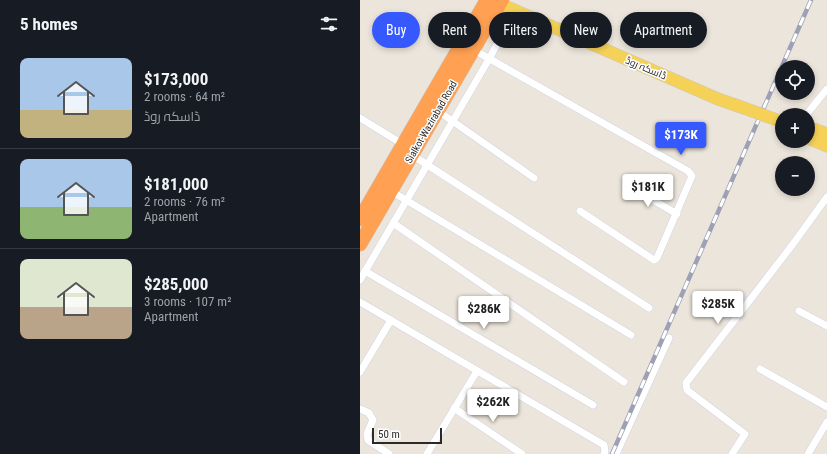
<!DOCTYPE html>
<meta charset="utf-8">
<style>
body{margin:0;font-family:"Roboto Condensed",Cairo,sans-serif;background:#242831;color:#f1f3f6;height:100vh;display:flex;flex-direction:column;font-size:15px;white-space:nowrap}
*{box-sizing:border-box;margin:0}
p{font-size:13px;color:#9ea1a6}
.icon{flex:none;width:22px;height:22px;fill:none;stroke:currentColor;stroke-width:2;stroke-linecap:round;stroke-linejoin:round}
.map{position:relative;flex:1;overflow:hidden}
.drawer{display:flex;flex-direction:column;background:#171b24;width:360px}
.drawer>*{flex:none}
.banner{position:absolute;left:12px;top:12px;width:380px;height:36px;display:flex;gap:8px}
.tools{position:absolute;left:415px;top:60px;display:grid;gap:8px}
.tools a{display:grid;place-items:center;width:40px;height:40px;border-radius:50%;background:#171b24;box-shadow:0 2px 6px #0003;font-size:20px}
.scale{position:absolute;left:12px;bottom:10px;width:70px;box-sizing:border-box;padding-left:4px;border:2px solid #2a2a2a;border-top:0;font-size:11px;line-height:14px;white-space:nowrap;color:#2a2a2a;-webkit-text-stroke:3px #fff;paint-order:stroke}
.price{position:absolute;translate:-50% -34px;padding:0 9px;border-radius:4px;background:#fff;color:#222;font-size:13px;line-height:26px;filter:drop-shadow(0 1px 2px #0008)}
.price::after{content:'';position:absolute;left:50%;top:24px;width:12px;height:9px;margin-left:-6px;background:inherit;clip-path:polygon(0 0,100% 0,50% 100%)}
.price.current{background:#3558ff;color:#fff}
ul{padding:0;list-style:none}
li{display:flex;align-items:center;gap:12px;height:100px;padding:0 20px}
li+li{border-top:1px solid #363941}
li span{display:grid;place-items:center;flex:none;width:112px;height:80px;border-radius:8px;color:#555}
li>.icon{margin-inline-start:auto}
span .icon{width:48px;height:48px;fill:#fffc;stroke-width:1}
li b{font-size:17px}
h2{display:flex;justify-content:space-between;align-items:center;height:48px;padding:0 20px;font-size:17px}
.tag{padding:0 14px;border-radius:18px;background:#171b24;box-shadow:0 2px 6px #0003;font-size:14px;line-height:36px}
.tag.current{background:#3558ff;color:#fff}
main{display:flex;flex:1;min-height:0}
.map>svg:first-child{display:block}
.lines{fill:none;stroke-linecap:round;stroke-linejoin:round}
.street-casing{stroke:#d0d3e3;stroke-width:8}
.primary-casing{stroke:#c8c8c8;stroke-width:13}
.highway-casing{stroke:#c8c8c8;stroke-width:15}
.street{stroke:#fff;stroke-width:7}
.primary{stroke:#f5d257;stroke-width:12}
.highway{stroke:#ffa053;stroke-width:14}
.rail-casing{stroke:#9ea1b5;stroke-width:4.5}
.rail{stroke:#fff;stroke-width:3;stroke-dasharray:9;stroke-linecap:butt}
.primary-bridge-casing{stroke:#c8c8c8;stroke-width:13;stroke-linecap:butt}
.primary-bridge{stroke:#f5d257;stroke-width:12}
.labels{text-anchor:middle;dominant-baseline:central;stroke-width:3;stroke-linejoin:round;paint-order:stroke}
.street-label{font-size:10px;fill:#2a2a2a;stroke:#fff}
</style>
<main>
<section class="drawer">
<h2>5 homes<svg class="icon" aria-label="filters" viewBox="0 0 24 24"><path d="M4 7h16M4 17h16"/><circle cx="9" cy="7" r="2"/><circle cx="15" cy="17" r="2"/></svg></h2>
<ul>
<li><span style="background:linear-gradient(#a9c7e8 65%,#c2b280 0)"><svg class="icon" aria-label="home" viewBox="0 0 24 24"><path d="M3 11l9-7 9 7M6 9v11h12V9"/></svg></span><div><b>$173,000</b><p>2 rooms · 64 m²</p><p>ڈاسکہ روڈ</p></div></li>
<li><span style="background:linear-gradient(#a9c7e8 60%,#8fb573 0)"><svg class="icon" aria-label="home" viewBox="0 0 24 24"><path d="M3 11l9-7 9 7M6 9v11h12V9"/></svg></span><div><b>$181,000</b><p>2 rooms · 76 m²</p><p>Apartment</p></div></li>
<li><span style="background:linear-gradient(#dfe7d0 60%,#b9a48a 0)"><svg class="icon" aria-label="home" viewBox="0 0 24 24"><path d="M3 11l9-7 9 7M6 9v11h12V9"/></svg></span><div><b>$285,000</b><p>3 rooms · 107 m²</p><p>Apartment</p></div></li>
</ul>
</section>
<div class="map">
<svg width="467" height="454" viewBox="0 0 467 454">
<rect width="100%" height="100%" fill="#ece5db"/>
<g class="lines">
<defs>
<g id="street">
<path d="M114,50L328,171L332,176L297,258L294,260L220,211"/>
<path d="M78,111L174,178"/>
<path d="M446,115L467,89"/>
<path d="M0,118L44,145"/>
<path d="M52,155L289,308"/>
<path d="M269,186L317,214"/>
<path d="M31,191L271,335"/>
<path d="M33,223L264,382"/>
<path d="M5,271L233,405"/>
<path d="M0,280L129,59L155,11"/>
<path d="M0,302L244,445L245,451L244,454"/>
<path d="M439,311L467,326"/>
<path d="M400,369L467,407"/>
<path d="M0,372L31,320"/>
<path d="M94,408L162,454"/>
<path d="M0,409L9,413L13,420L7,434L8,440L29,454"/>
<path d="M67,454L117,371"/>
<path d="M256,454L309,338"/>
<path d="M372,454L385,434L327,390L326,383L433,244L467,197"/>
<path d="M448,454L467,422"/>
</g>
<g id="primary">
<path d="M131,0L358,99L384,108"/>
<path d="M448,127L467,134"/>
<path d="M448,138L467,146"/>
</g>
<g id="highway">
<path d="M0,219L127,0"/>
<path d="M0,244L142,0"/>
</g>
</defs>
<!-- street casing -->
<use href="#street" class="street-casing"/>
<!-- primary casing -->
<use href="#primary" class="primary-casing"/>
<!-- highway casing -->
<use href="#highway" class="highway-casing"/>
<!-- street -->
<use href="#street" class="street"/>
<!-- primary -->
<use href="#primary" class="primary"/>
<!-- highway -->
<use href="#highway" class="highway"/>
<defs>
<path id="rail" d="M252,454L451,0"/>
</defs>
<!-- rail casing -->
<use href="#rail" class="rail-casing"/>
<!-- rail -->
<use href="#rail" class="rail"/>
<defs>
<path id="primary-bridge" d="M384,108L417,120"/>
</defs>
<!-- primary-bridge casing -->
<use href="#primary-bridge" class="primary-bridge-casing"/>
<!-- primary-bridge -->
<use href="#primary-bridge" class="primary-bridge"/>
</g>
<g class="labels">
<!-- street labels -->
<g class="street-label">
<text transform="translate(286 68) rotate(23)">ڈاسکہ روڈ</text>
<text transform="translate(71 122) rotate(-60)">Sialkot-Wazirabad Road</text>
</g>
</g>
</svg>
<div class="tools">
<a><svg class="icon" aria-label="locate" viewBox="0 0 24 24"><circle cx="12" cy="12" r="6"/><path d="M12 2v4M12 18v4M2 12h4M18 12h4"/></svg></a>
<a>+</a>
<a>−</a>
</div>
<div class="scale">50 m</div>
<b class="price current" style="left:321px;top:156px">$173K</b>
<b class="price" style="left:288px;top:208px">$181K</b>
<b class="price" style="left:358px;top:325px">$285K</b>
<b class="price" style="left:124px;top:330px">$286K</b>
<b class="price" style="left:133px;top:423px">$262K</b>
<div class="banner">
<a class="tag current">Buy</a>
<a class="tag">Rent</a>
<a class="tag">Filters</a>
<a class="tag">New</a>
<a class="tag">Apartment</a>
</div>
</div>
</main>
